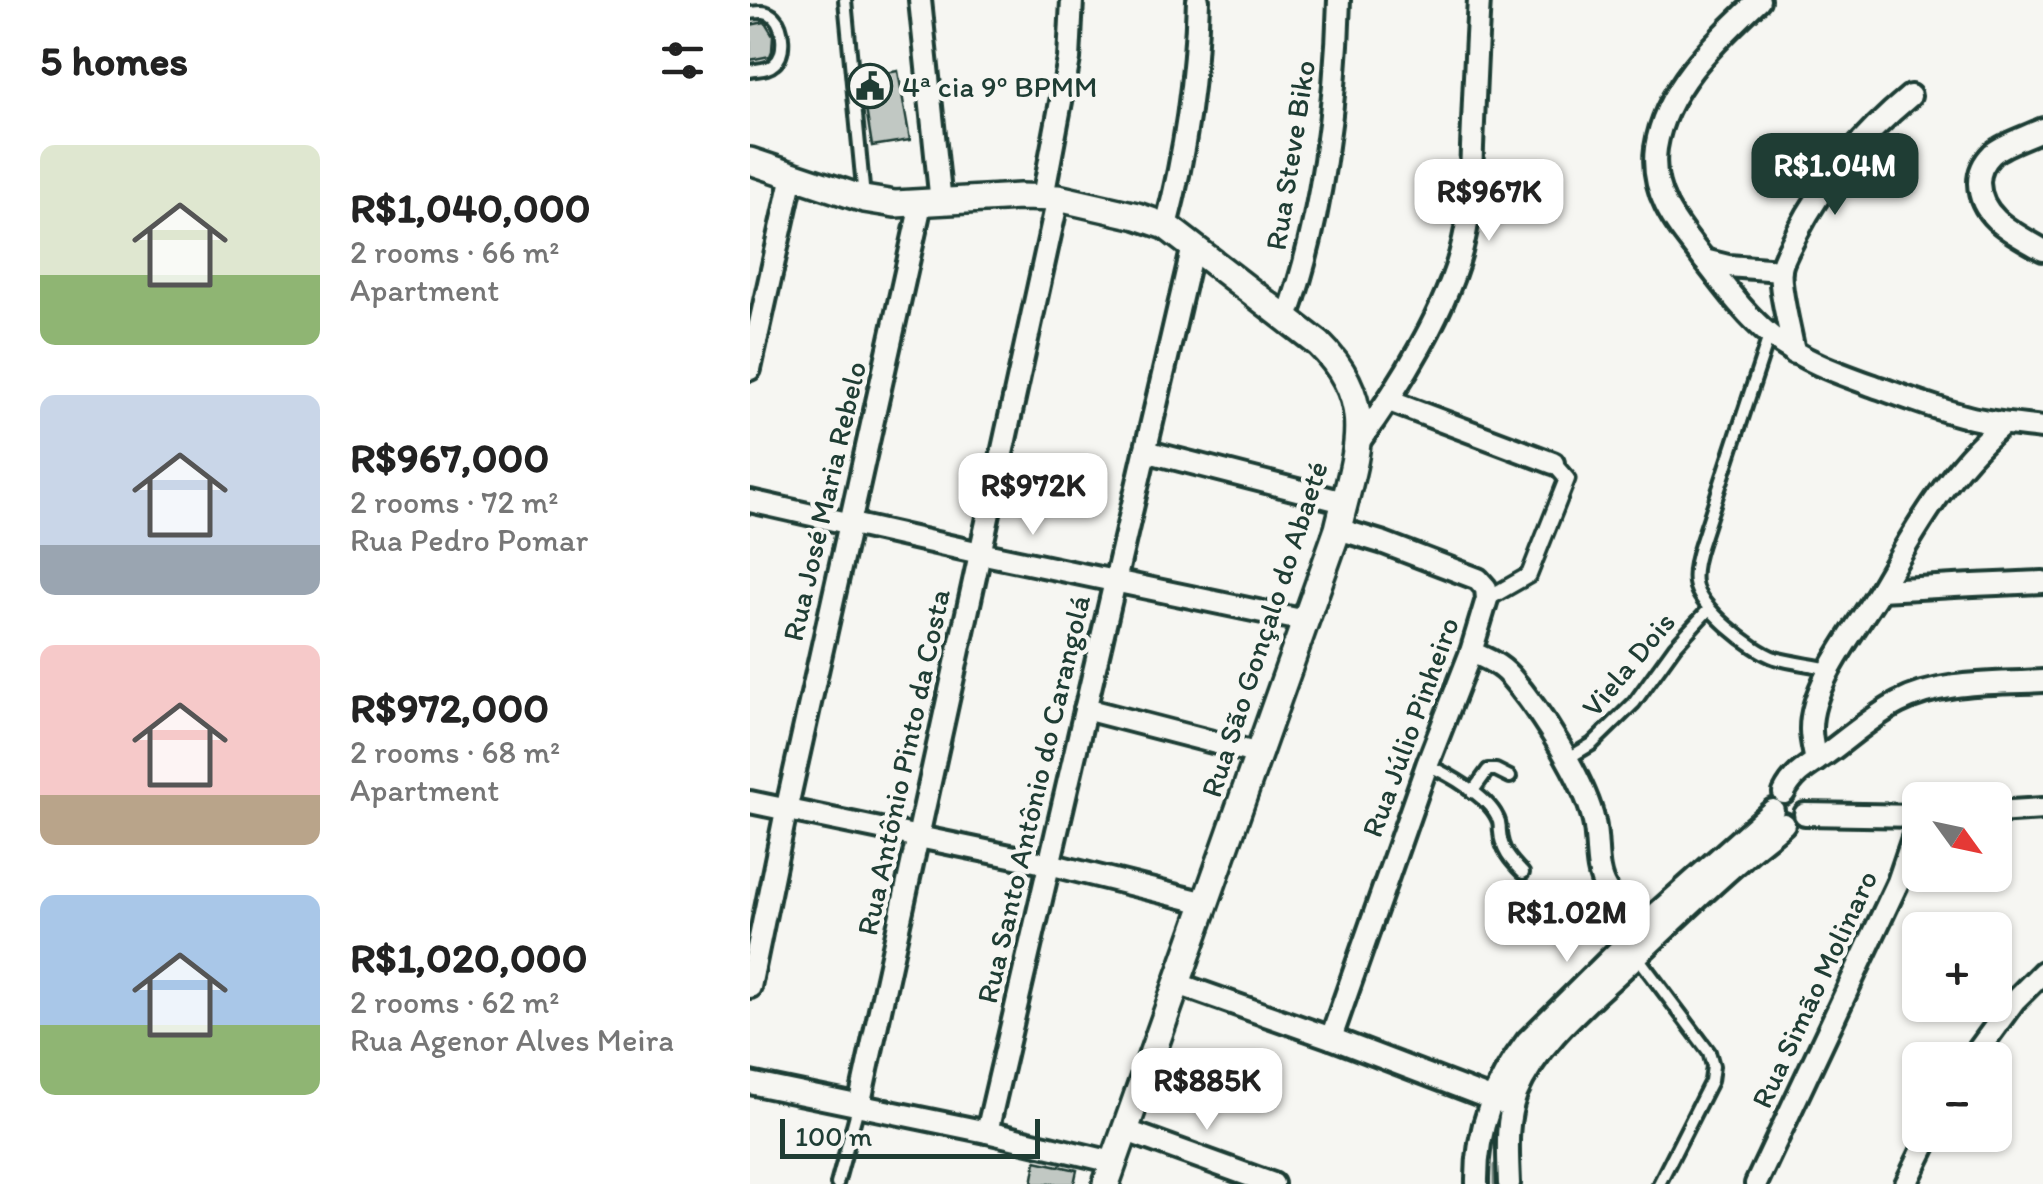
<!DOCTYPE html>
<meta charset="utf-8">
<style>
body{margin:0;font-family:Itim,sans-serif;background:#f2f2f2;color:#222;height:100vh;display:flex;flex-direction:column;font-size:38px;white-space:nowrap}
*{box-sizing:border-box;margin:0}
p{font-size:32px;color:#767676}
.icon{flex:none;width:55px;height:55px;fill:none;stroke:currentColor;stroke-width:2;stroke-linecap:round;stroke-linejoin:round}
.map{position:relative;flex:1;overflow:hidden}
.sheet{display:flex;flex-direction:column;background:#fff;width:750px}
.sheet>*{flex:none}
.needle{width:65px;rotate:123deg}
.controls{position:absolute;left:1152px;top:782px;display:grid;gap:20px}
.controls a{display:grid;place-items:center;width:110px;height:110px;border-radius:15px;background:#fff;box-shadow:0 2px 8px #0004;font-size:50px}
.scale{position:absolute;left:30px;bottom:25px;width:260px;box-sizing:border-box;padding-left:10px;border:5px solid #1f3d34;border-top:0;font-size:28px;line-height:35px;white-space:nowrap;color:#1f3d34;-webkit-text-stroke:8px #f6f6f2;paint-order:stroke}
.price{position:absolute;translate:-50% -85px;padding:0 22px;border-radius:20px;background:#fff;color:#222;font-size:32px;line-height:65px;filter:drop-shadow(0 2px 5px #0008)}
.price::after{content:'';position:absolute;left:50%;top:60px;width:30px;height:22px;margin-left:-15px;background:inherit;clip-path:polygon(0 0,100% 0,50% 100%)}
.price.on{background:#1f3d34;color:#fff}
ul{padding:0;list-style:none}
li{display:flex;align-items:center;gap:30px;height:250px;padding:0 40px}
li span{display:grid;place-items:center;flex:none;width:280px;height:200px;border-radius:15px;color:#555}
li>.icon{margin-inline-start:auto}
span .icon{width:120px;height:120px;fill:#fffc;stroke-width:1}
li b{font-size:42px}
h2{display:flex;justify-content:space-between;align-items:center;height:120px;padding:0 40px;font-size:42px}
main{display:flex;flex:1;min-height:0}
.map>svg:first-child{display:block}
.lines{fill:none;stroke-linecap:round;stroke-linejoin:round}
.stream{stroke:#72847d;stroke-width:5}
.building{fill:#c1c8c3;stroke:#1f3d34;stroke-width:2.5}
.service-casing{stroke:#1f3d34;stroke-width:18}
.pedestrian-casing{stroke:#1f3d34;stroke-width:21}
.minor-casing{stroke:#1f3d34;stroke-width:28}
.tertiary-casing{stroke:#1f3d34;stroke-width:32}
.service{stroke:#f6f6f2;stroke-width:10}
.pedestrian{stroke:#f6f6f2;stroke-width:14}
.minor{stroke:#f6f6f2;stroke-width:20}
.tertiary{stroke:#f6f6f2;stroke-width:25}
.labels{text-anchor:middle;dominant-baseline:central;stroke-width:9;stroke-linejoin:round;paint-order:stroke}
.poi-label{font-size:30px;fill:#1f3d34;stroke:#f6f6f2;text-anchor:start}
.street-label{font-size:30px;fill:#1f3d34;stroke:#f6f6f2}
</style>
<main>
<section class="sheet">
<h2>5 homes<svg class="icon" aria-label="filters" viewBox="0 0 24 24"><path d="M4 7h16M4 17h16"/><circle cx="9" cy="7" r="2"/><circle cx="15" cy="17" r="2"/></svg></h2>
<ul>
<li><span style="background:linear-gradient(#dfe7d0 65%,#8fb573 0)"><svg class="icon" aria-label="home" viewBox="0 0 24 24"><path d="M3 11l9-7 9 7M6 9v11h12V9"/></svg></span><div><b>R$1,040,000</b><p>2 rooms · 66 m²</p><p>Apartment</p></div></li>
<li><span style="background:linear-gradient(#c9d6e8 75%,#9aa5b1 0)"><svg class="icon" aria-label="home" viewBox="0 0 24 24"><path d="M3 11l9-7 9 7M6 9v11h12V9"/></svg></span><div><b>R$967,000</b><p>2 rooms · 72 m²</p><p>Rua Pedro Pomar</p></div></li>
<li><span style="background:linear-gradient(#f6c9c9 75%,#b9a48a 0)"><svg class="icon" aria-label="home" viewBox="0 0 24 24"><path d="M3 11l9-7 9 7M6 9v11h12V9"/></svg></span><div><b>R$972,000</b><p>2 rooms · 68 m²</p><p>Apartment</p></div></li>
<li><span style="background:linear-gradient(#a9c7e8 65%,#8fb573 0)"><svg class="icon" aria-label="home" viewBox="0 0 24 24"><path d="M3 11l9-7 9 7M6 9v11h12V9"/></svg></span><div><b>R$1,020,000</b><p>2 rooms · 62 m²</p><p>Rua Agenor Alves Meira</p></div></li>
</ul>
</section>
<div class="map">
<svg width="1293" height="1184" viewBox="0 0 1293 1184">
<rect width="100%" height="100%" fill="#f6f6f2"/>
<filter id="ink" filterUnits="userSpaceOnUse"><feTurbulence type="fractalNoise" baseFrequency=".01" numOctaves="2"/><feDisplacementMap in="SourceGraphic" scale="20" xChannelSelector="R" yChannelSelector="G"/><feConvolveMatrix kernelMatrix="1 2 1 2 8 2 1 2 1" color-interpolation-filters="sRGB"/></filter>
<g filter="url(#ink)">
<g class="lines">
<!-- stream -->
<path class="stream" d="M745,1166V1184"/>
</g>
<!-- building -->
<g class="building">
<path d="M15,22L23,35L22,51L20,56L0,60V25Z"/>
<path d="M148,71L160,140L122,146L111,77Z"/>
<path d="M286,1161L327,1170L324,1184H282Z"/>
</g>
<g class="lines">
<defs>
<g id="service">
<path d="M95,0L114,198"/>
<path d="M0,13C9,12 17,10 24,17C34,27 36,55 24,64C18,70 8,69 0,71"/>
<path d="M1019,336L951,544C947,556 943,570 945,583C948,607 1003,651 1025,658C1043,663 1063,665 1080,669"/>
<path d="M817,759L842,744L884,703L925,646L959,609"/>
<path d="M677,765C698,774 737,796 747,817C751,824 749,824 750,832C751,850 761,861 773,873"/>
<path d="M722,792L738,770H746L760,777"/>
<path d="M887,956L959,1052L963,1066L961,1081L909,1184"/>
<path d="M87,1184L108,1107"/>
</g>
<path id="pedestrian" d="M737,599L779,575L817,479L803,463"/>
<g id="minor">
<path d="M170,0L191,203"/>
<path d="M1009,0C967,40 915,87 906,148C900,193 925,223 951,256C973,284 994,314 1021,336C1051,360 1088,373 1124,386C1155,397 1186,409 1218,417C1242,423 1268,425 1293,428"/>
<path d="M1293,129C1277,137 1255,143 1242,154C1234,162 1229,172 1229,183C1230,219 1266,234 1293,250"/>
<path d="M293,197L319,59L322,0"/>
<path d="M416,226C435,154 446,74 448,0"/>
<path d="M954,260L978,266L1031,270"/>
<path d="M537,318C572,221 586,102 589,0"/>
<path d="M1044,353C1041,333 1028,287 1031,269C1033,257 1042,244 1047,233C1075,179 1114,134 1160,96"/>
<path d="M0,369L43,175"/>
<path d="M639,401L803,463"/>
<path d="M608,443C648,389 700,306 714,239C721,209 721,177 722,147C724,98 726,49 729,0"/>
<path d="M395,451L594,502"/>
<path d="M0,501L230,553L556,621"/>
<path d="M1130,590C1165,530 1199,469 1253,424"/>
<path d="M721,652C735,658 750,664 760,676C789,709 835,780 844,822C849,843 844,869 856,889C865,905 884,912 899,920"/>
<path d="M335,709L509,754"/>
<path d="M1066,761C1064,751 1061,740 1061,730C1060,685 1107,628 1130,590C1185,587 1239,584 1293,582"/>
<path d="M1034,793C1044,772 1061,765 1079,752C1102,735 1123,716 1148,703C1192,680 1245,684 1293,681"/>
<path d="M0,802L299,864L456,903"/>
<path d="M1245,812L1293,809"/>
<path d="M1055,814L1170,816"/>
<path d="M428,984L581,1038L754,1104"/>
<path d="M0,987L36,811L171,204"/>
<path d="M581,1038L677,765L721,652L737,599L736,588L728,579L634,543L588,529"/>
<path d="M1221,1060L1264,1001L1293,972"/>
<path d="M0,1083L237,1132L363,1162"/>
<path d="M109,1106L308,198"/>
<path d="M374,1130L523,1184"/>
<path d="M237,1132L443,246"/>
<path d="M727,1184C726,1129 744,1084 777,1041L899,920L1023,810"/>
<path d="M759,1184C758,1153 755,1123 766,1094C787,1043 836,1004 875,967C914,931 952,893 993,858C1006,846 1021,836 1034,824"/>
<path d="M1006,1184L1148,882L1164,835V816"/>
<path d="M1156,1184L1180,1135"/>
</g>
<path id="tertiary" d="M0,161L114,199L145,204L270,197L308,198L387,216L416,226L569,344C630,404 605,456 588,529L356,1184"/>
</defs>
<!-- service casing -->
<use href="#service" class="service-casing"/>
<!-- pedestrian casing -->
<use href="#pedestrian" class="pedestrian-casing"/>
<!-- minor casing -->
<use href="#minor" class="minor-casing"/>
<!-- tertiary casing -->
<use href="#tertiary" class="tertiary-casing"/>
<!-- service -->
<use href="#service" class="service"/>
<!-- pedestrian -->
<use href="#pedestrian" class="pedestrian"/>
<!-- minor -->
<use href="#minor" class="minor"/>
<!-- tertiary -->
<use href="#tertiary" class="tertiary"/>
</g>
</g>
<!-- icons -->
<defs>
<symbol id="civic-ring" viewBox="-11 -11 22 22"><circle r="9.5" fill="#f6f6f2" stroke="#1f3d34" stroke-width="1.5"/><path d="M-.6-6.5H3V-4.5H.6V-3L4-1V1h2V6H-6V1h2V-1L-.6-3ZM-1.2 2.5V6h2.4V2.5Z" fill="#1f3d34"/></symbol>
</defs>
<g fill-rule="evenodd">
<use href="#civic-ring" x="95" y="61" width="50" height="50"/>
</g>
<g class="labels">
<!-- poi labels -->
<g class="poi-label">
<text x="152" y="86">4ª cia 9º BPMM</text>
</g>
<!-- street labels -->
<g class="street-label">
<text transform="translate(540 155) rotate(-81)">Rua Steve Biko</text>
<text transform="translate(74 501) rotate(-77)">Rua José Maria Rebelo</text>
<text transform="translate(514 629) rotate(-72)">Rua São Gonçalo do Abaeté</text>
<text transform="translate(878 664) rotate(-50)">Viela Dois</text>
<text transform="translate(660 727) rotate(-70)">Rua Júlio Pinheiro</text>
<text transform="translate(153 762) rotate(-78)">Rua Antônio Pinto da Costa</text>
<text transform="translate(283 799) rotate(-77)">Rua Santo Antônio do Carangolá</text>
<text transform="translate(1064 989) rotate(-65)">Rua Simão Molinaro</text>
</g>
</g>
</svg>
<div class="controls">
<a><svg class="needle" viewBox="-14 -14 28 28"><path d="M0-13l5 13h-10z" fill="#e53935"/><path d="M0 13l5-13h-10z" fill="#767676"/></svg></a>
<a>+</a>
<a>−</a>
</div>
<div class="scale">100 m</div>
<b class="price on" style="left:1085px;top:218px">R$1.04M</b>
<b class="price" style="left:739px;top:244px">R$967K</b>
<b class="price" style="left:283px;top:538px">R$972K</b>
<b class="price" style="left:817px;top:965px">R$1.02M</b>
<b class="price" style="left:457px;top:1133px">R$885K</b>
</div>
</main>
